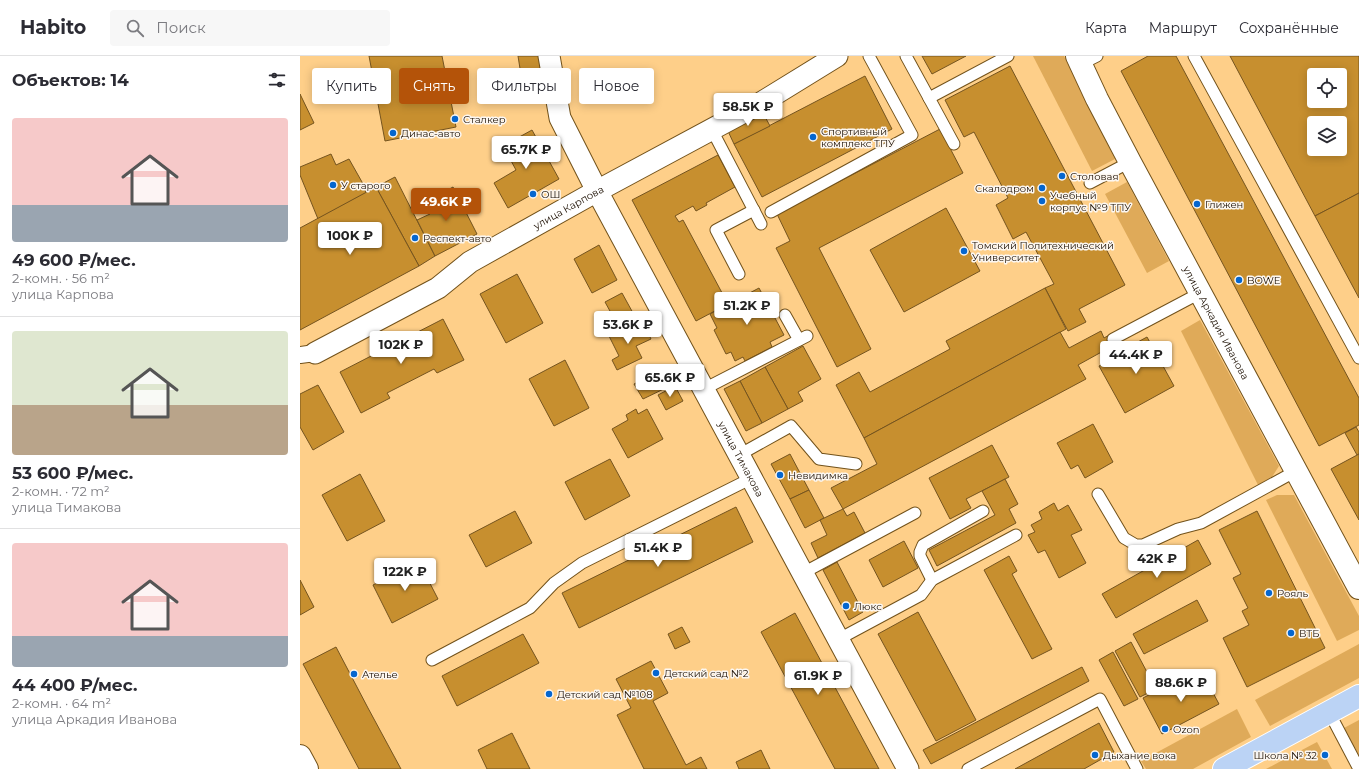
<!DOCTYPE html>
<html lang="ru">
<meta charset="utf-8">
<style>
body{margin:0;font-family:Montserrat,sans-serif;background:#f7f7f7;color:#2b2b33;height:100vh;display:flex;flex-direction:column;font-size:15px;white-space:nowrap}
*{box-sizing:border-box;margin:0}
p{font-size:13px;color:#7c7c81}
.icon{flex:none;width:22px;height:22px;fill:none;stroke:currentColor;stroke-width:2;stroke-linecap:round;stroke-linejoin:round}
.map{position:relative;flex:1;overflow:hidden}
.panel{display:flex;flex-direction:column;background:#fff;width:300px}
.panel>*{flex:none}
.banner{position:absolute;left:12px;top:12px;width:380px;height:36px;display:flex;gap:8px}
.fabs{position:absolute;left:1007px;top:12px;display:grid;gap:8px}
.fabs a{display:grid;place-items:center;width:40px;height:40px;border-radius:4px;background:#fff;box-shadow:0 2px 10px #0003;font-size:20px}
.price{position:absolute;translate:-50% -34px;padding:0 9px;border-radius:4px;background:#fff;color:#222;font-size:13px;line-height:26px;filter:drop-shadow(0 1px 2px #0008)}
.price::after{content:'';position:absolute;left:50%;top:24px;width:12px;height:9px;margin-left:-6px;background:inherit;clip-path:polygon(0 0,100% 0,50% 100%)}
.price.on{background:#b45309;color:#fff}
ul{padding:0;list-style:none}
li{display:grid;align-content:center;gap:8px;height:212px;padding:0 12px}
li+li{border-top:1px solid #e1e1e2}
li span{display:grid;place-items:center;height:124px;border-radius:4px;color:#555}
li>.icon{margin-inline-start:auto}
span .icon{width:72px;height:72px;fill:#fffc;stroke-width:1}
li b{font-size:17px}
h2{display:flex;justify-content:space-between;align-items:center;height:48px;padding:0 12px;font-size:17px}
.chip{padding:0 14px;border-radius:4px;background:#fff;box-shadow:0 2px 10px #0003;font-size:14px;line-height:36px}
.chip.on{background:#b45309;color:#fff}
header{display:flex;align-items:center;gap:24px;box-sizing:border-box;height:56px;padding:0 20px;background:#fff;border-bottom:1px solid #e1e1e2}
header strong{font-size:19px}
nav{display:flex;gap:22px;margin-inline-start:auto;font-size:14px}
.search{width:280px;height:36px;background:#f7f7f7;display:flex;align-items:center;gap:10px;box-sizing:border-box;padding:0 14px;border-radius:4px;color:#7c7c81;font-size:15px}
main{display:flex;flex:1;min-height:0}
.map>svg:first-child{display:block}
.green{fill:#dfaa59}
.building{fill:#c78f2f;stroke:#75541f;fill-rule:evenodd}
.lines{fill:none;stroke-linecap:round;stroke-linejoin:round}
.service-casing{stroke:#72521b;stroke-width:13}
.pedestrian-casing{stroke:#72521b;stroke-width:18}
.minor-casing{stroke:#72521b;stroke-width:23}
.tertiary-casing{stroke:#72521b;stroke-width:24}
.secondary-casing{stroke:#72521b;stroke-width:24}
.primary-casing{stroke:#fff;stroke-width:24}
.service{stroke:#fff;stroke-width:11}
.pedestrian{stroke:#fff;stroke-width:16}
.minor{stroke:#fff;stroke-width:21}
.tertiary{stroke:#fff;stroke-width:22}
.secondary{stroke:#fff;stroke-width:22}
.primary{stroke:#bbd3f5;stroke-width:22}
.poi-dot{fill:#0566cf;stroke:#fcf7f1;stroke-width:1.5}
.labels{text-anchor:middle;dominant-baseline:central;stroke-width:3;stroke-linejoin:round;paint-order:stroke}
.poi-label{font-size:10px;fill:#1b0e00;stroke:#fcf7f1;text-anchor:start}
.street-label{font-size:10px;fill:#1b0e00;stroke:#fcf7f1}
</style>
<header>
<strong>Habito</strong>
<div class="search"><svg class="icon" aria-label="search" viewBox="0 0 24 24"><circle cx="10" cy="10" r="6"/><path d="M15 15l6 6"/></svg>Поиск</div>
<nav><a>Карта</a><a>Маршрут</a><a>Сохранённые</a></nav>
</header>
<main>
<section class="panel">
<h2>Объектов: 14<svg class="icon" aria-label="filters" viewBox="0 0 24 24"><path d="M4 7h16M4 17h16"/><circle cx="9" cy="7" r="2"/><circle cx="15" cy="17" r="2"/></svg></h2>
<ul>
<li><span style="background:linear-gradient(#f6c9c9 70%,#9aa5b1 0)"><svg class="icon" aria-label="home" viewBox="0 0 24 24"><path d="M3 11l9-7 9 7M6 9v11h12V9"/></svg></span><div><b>49 600 ₽/мес.</b><p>2-комн. · 56 m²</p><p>улица Карпова</p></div></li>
<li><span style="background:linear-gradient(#dfe7d0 60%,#b9a48a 0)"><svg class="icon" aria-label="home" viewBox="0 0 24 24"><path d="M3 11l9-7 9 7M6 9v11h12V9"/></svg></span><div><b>53 600 ₽/мес.</b><p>2-комн. · 72 m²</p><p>улица Тимакова</p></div></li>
<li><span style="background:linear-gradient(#f6c9c9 75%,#9aa5b1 0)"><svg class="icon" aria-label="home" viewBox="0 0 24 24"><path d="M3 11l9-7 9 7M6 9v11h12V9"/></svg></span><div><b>44 400 ₽/мес.</b><p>2-комн. · 64 m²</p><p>улица Аркадия Иванова</p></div></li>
</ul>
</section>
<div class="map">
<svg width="1059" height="713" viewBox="0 0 1059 713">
<rect width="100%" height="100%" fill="#fecf89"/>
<!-- green -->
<g class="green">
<path d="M733,0H764L815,103L792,115Z"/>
<path d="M827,126L869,205L847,217L805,138Z"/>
<path d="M900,264L979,410L972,421L958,429L881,275Z"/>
<path d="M977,439H994L1059,560V574L1037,585L966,444Z"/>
<path d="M1059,588V622L970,670L955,644Z"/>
<path d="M937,653L951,681L893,713H846L841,705Z"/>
<path d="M1059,664V699L1044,672Z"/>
<path d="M1017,686L1032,713H966Z"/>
</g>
<!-- building -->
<g class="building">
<path d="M69,0H142L156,71L85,85Z"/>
<path d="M218,0H240L247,40L225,44Z"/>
<path d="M622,0H666L632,18Z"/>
<path d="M848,0H876L1059,342V369L1019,390L821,15Z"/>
<path d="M930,0H1059V137L1015,160ZM1014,19H1040V45H1014ZM1014,67H1040V93H1014Z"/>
<path d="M710,10L825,229L779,253L786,266L768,275L745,232L754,228L726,176L713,183L696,149L708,142L674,76L664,81L645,44Z"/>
<path d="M565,20L592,73L462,141L434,88Z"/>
<path d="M0,38L14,67L0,74Z"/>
<path d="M462,55L470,70L434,88L427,73Z"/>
<path d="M640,73L663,117L519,192L571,293L537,311L476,192L490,185L477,158Z"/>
<path d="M232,74L259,123L208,152L194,127L216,114L203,90Z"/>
<path d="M31,98L36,109L49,103L62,126L66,137L18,163L0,119V111Z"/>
<path d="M418,99L435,131L406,147L407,149L396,155L393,150L375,160L379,166L383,164L428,248L396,265L332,144Z"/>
<path d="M95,121L135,200L119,210L76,131Z"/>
<path d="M76,131L119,210L0,274V172Z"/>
<path d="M153,131L177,178L135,200L117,164L130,158L124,147Z"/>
<path d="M1059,137V242L1015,160Z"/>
<path d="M646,152L680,215L604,256L570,194Z"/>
<path d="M299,189L317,224L292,237L274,203Z"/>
<path d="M217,218L243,267L206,287L180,238Z"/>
<path d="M459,232L484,279L470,286L472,291L445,305L443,301L435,305L431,296L426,298L414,274L417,272L410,258Z"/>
<path d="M745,232L766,273L564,382L536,329L559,316L570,336L650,293L646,285Z"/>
<path d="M322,237L333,257L316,266L305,246Z"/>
<path d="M143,263L164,304L137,317L134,313L87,337L90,342L61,357L40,316Z"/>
<path d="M327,268L331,276L344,269L351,283L336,290L342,302L317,314L312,304L319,300L308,278Z"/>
<path d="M801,275L804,282L811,278L816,288L778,309L786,323L543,453L531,432L577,408L564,382L760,276L769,292Z"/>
<path d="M847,281L874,330L825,357L799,310L813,303L812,300Z"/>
<path d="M503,290L521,323L498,336L503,345L488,353L465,311Z"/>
<path d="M265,304L289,352L254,370L229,323Z"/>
<path d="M465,311L488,353L462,367L440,325Z"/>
<path d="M366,312L374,328L343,343L334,328Z"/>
<path d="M440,325L462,367L446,375L424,333Z"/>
<path d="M18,329L44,376L13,394L0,371V338Z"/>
<path d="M375,330L383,345L366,354L358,339Z"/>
<path d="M336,353L338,358L347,353L363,383L328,402L312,373L328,364L326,359Z"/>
<path d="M793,368L813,406L785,422L778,409L771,413L757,387Z"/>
<path d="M1056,371L1059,376V398L1057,399L1045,377Z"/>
<path d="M692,389L709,421L666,443L671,452L650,463L629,422Z"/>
<path d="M490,398L509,434L490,443L471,408Z"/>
<path d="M1059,398V464L1031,413Z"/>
<path d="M310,403L330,440L285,464L265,426Z"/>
<path d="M60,418L85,465L47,485L22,439Z"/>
<path d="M705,423L718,448L709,453L716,467L637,510L629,494L695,459L682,435Z"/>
<path d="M509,434L524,462L505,472L490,443Z"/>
<path d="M754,447L758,455L768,449L782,474L771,479L786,507L759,522L745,494L738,497L728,479L735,476L731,469L742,463L739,456Z"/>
<path d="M436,451L453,486L279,572L262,537Z"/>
<path d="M543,453L547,460L554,456L565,477L518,502L511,487L527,479L520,464Z"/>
<path d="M215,455L232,487L186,511L169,479Z"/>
<path d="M957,455L1025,592L947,631L923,582L949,569L942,555L948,552L933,522L941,518L919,474Z"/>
<path d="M898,484L911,508L816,562L802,538Z"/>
<path d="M604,485L618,512L583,531L569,504Z"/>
<path d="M709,500L717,515L712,518L752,593L732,603L684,514Z"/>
<path d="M119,506L138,543L92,567L73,529Z"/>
<path d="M537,506L563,556L549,564L523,514Z"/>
<path d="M0,524L14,551L0,559Z"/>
<path d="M897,544L908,565L844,598L833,578Z"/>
<path d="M618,556L676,664L636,685L578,578Z"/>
<path d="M495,557L579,713H535L461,576Z"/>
<path d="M382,571L390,586L375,593L368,578Z"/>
<path d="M223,578L239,607L157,650L142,620Z"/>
<path d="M831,586L856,633L840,641L815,595Z"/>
<path d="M36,591L68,652L101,713H59L3,608Z"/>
<path d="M813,596L838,643L824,650L799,604Z"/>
<path d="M351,605L368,637L353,645L386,709L401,701L407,713H344L317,659L331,652L316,623Z"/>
<path d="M782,611L789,625L631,708L623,694Z"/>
<path d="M903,618L919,648L862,678L843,642L864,631L867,637Z"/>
<path d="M799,667L814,696L784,713H715Z"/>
<path d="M212,677L230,713H187L178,694Z"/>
<path d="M461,694L470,713H439L436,706Z"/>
</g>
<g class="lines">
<defs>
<g id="service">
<path d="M606,0L629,42L708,0"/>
<path d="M894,0L1059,302"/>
<path d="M781,8L797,0"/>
<path d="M629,42L654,88"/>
<path d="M412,74L461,168"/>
<path d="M790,127L830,106"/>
<path d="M471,156L612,79L569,0"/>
<path d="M439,218L416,174L454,154"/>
<path d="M485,259L499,284"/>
<path d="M813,283L900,237"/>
<path d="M404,333L507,280"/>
<path d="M439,399L491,370L519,403L556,408"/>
<path d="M798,438L824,482L836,489H843L878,473L901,467L996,415"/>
<path d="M503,517L615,457"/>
<path d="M632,524L620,500V496L623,489L683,455"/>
<path d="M539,583L621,539L632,524L716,479"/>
<path d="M132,604L230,552L254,527L282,507L452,422"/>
<path d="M1029,656L1059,713"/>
<path d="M668,713L800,643L837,713"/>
</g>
<path id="pedestrian" d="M0,299L15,297"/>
<g id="minor">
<path id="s1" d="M249,0L260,62L297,135L608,713"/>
<path id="s2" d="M15,297L138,232L170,206L297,135L459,48L537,0"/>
</g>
<g id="tertiary">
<path id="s3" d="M777,0L797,43L830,106L1059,532"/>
</g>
<path id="secondary" d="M0,700L7,713"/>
<path id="primary" d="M924,713L1059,640"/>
</defs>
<!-- service casing -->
<use href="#service" class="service-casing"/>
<!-- pedestrian casing -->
<use href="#pedestrian" class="pedestrian-casing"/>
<!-- minor casing -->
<use href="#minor" class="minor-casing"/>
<!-- tertiary casing -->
<use href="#tertiary" class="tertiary-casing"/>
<!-- secondary casing -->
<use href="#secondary" class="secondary-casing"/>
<!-- primary casing -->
<use href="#primary" class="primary-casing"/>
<!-- service -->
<use href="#service" class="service"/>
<!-- pedestrian -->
<use href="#pedestrian" class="pedestrian"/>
<!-- minor -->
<use href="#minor" class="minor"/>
<!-- tertiary -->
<use href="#tertiary" class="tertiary"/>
<!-- secondary -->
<use href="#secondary" class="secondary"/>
<!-- primary -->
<use href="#primary" class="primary"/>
</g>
<!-- markers -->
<g class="poi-dot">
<circle cx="155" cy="63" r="4"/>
<circle cx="93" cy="77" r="4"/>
<circle cx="513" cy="81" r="4"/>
<circle cx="762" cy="120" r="4"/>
<circle cx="33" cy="129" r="4"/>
<circle cx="742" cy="132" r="4"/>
<circle cx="233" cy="138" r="4"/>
<circle cx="742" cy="145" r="4"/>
<circle cx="897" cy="148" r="4"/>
<circle cx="115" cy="182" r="4"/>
<circle cx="664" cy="195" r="4"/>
<circle cx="939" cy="224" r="4"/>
<circle cx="480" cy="419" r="4"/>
<circle cx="969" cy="537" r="4"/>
<circle cx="546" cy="550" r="4"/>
<circle cx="991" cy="577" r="4"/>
<circle cx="356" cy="617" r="4"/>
<circle cx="54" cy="618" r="4"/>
<circle cx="249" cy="638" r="4"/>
<circle cx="865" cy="673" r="4"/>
<circle cx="795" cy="699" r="4"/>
<circle cx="1025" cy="699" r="4"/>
</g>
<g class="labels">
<!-- poi labels -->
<g class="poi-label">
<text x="163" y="63">Сталкер</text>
<text x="521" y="75">Спортивный<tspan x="521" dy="12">комплекс ТПУ</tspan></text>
<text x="101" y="77">Динас-авто</text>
<text x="770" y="120">Столовая</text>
<text x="41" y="129">У старого</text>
<text x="734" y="132" text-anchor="end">Скалодром</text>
<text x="241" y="138">ОШ</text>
<text x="750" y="139">Учебный<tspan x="750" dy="12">корпус №9 ТПУ</tspan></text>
<text x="905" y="148">Глижен</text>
<text x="123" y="182">Респект-авто</text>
<text x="672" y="189">Томский Политехнический<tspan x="672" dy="12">Университет</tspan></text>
<text x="947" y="224">BOWE</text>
<text x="488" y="419">Невидимка</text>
<text x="977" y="537">Рояль</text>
<text x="554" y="550">Люкс</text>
<text x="999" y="577">ВТБ</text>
<text x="364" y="617">Детский сад №2</text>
<text x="62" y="618">Ателье</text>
<text x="257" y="638">Детский сад №108</text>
<text x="873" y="673">Ozon</text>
<text x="803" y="699">Дыхание вока</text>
<text x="1017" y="699" text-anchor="end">Школа № 32</text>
</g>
<!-- street labels -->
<g class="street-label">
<text stroke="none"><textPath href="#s2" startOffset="293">улица Карпова</textPath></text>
<text stroke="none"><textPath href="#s3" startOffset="301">улица Аркадия Иванова</textPath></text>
<text stroke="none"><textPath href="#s1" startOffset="449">улица Тимакова</textPath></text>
</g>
</g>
</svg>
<div class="fabs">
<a><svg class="icon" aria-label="locate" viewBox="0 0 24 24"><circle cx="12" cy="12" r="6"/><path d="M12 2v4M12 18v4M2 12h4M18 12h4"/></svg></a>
<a><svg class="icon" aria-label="layers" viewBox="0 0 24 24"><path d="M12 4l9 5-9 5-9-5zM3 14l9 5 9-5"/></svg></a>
</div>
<b class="price" style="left:448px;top:71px">58.5K ₽</b>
<b class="price" style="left:226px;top:114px">65.7K ₽</b>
<b class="price on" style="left:146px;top:166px">49.6K ₽</b>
<b class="price" style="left:50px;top:200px">100K ₽</b>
<b class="price" style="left:447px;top:270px">51.2K ₽</b>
<b class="price" style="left:328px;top:289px">53.6K ₽</b>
<b class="price" style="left:101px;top:309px">102K ₽</b>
<b class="price" style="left:836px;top:319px">44.4K ₽</b>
<b class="price" style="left:370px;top:342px">65.6K ₽</b>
<b class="price" style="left:358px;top:512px">51.4K ₽</b>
<b class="price" style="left:857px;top:523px">42K ₽</b>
<b class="price" style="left:105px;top:536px">122K ₽</b>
<b class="price" style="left:518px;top:640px">61.9K ₽</b>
<b class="price" style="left:881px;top:647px">88.6K ₽</b>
<div class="banner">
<a class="chip">Купить</a>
<a class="chip on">Снять</a>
<a class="chip">Фильтры</a>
<a class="chip">Новое</a>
</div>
</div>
</main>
